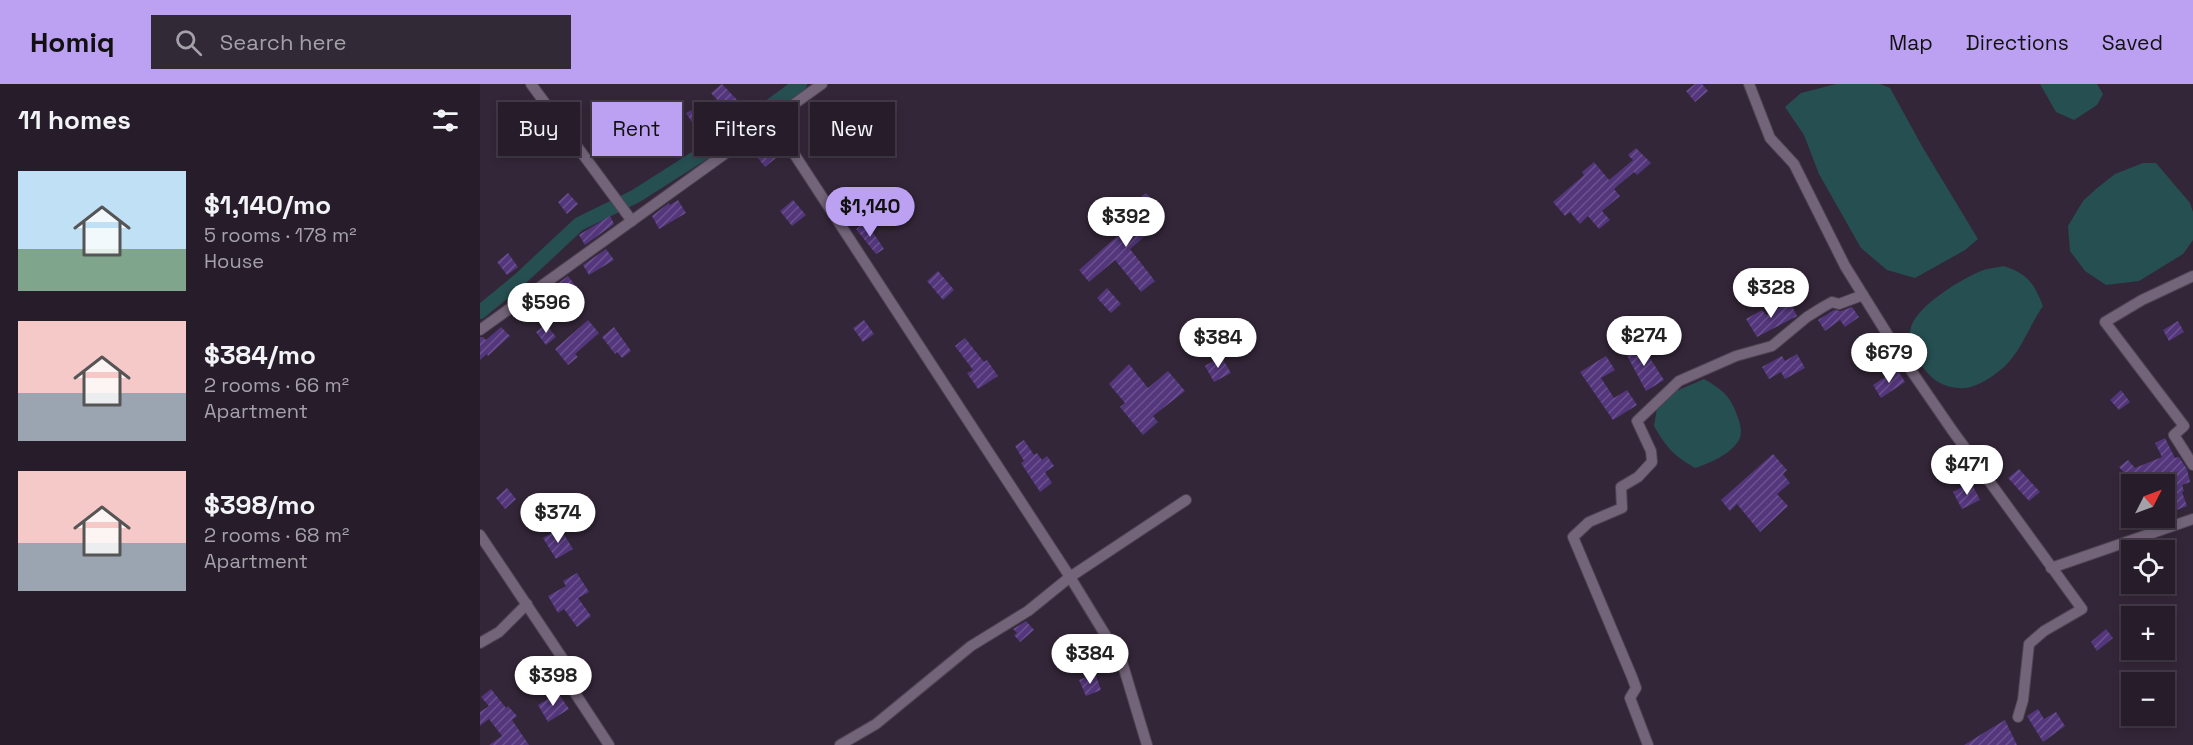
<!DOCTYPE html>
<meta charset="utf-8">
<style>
body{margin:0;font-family:"Space Grotesk",sans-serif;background:#322936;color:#f1f3f6;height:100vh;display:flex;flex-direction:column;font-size:22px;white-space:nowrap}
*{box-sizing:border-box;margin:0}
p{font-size:20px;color:#a4a1a8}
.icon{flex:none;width:33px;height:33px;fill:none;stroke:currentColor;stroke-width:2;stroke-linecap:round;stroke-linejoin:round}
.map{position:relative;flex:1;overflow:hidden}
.side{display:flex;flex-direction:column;background:#261c2a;width:480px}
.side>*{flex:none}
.hud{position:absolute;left:18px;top:18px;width:570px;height:54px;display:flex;gap:12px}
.needle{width:39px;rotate:48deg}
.tools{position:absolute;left:1641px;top:390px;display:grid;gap:12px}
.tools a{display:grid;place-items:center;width:54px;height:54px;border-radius:0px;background:#261c2a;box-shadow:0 3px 9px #0003,0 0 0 2px #423a47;font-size:30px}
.price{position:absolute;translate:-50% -51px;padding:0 14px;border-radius:21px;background:#fff;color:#222;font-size:20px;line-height:39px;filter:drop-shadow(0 2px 3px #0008)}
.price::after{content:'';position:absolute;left:50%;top:36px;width:18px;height:14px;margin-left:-9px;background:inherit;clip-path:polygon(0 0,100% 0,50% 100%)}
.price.on{background:#bca0f2;color:#111}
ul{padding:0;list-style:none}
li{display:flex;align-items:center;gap:18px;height:150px;padding:0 18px}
li span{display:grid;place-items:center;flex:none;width:168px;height:120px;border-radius:0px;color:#555}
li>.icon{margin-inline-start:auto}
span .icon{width:72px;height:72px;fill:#fffc;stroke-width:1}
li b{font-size:26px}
h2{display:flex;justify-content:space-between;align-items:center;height:72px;padding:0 18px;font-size:26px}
.tag{padding:0 21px;border-radius:0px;background:#261c2a;box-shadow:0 3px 9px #0003,0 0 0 2px #423a47;font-size:21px;line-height:54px}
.tag.on{background:#bca0f2;color:#111}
header{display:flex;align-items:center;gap:36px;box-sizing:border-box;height:84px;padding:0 30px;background:#bca0f2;color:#111}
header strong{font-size:28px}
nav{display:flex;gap:33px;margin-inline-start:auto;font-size:21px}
.search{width:420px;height:54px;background:#322936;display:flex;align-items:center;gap:15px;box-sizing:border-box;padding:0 21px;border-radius:0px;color:#a4a1a8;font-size:22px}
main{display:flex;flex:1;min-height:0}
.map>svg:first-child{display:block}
.water{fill:#264f51}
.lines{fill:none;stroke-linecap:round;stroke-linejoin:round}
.canal{stroke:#264f51;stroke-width:14}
.building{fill:url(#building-hatch)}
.minor-casing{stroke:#4f4453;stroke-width:12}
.minor{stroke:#736479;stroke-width:10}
</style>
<header>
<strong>Homiq</strong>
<div class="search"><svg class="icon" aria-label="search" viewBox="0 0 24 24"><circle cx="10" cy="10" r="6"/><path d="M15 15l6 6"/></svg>Search here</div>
<nav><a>Map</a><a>Directions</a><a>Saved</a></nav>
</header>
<main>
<section class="side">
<h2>11 homes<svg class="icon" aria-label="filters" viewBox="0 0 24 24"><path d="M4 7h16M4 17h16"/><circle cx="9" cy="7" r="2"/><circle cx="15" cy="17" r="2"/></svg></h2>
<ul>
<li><span style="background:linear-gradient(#bfe0f5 65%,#7fa58c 0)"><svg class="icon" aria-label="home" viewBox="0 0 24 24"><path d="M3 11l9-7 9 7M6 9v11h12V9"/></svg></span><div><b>$1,140/mo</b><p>5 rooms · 178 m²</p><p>House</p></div></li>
<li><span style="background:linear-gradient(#f6c9c9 60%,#9aa5b1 0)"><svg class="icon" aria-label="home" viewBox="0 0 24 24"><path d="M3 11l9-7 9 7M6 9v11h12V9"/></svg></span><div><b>$384/mo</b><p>2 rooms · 66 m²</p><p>Apartment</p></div></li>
<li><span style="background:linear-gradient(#f6c9c9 60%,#9aa5b1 0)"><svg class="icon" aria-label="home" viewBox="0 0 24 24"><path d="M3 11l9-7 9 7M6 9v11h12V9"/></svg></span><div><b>$398/mo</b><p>2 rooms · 68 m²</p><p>Apartment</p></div></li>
</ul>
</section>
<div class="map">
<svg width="1713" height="661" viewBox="0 0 1713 661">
<defs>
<pattern id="building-hatch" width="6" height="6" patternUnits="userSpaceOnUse" patternTransform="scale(1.5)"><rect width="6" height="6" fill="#54367c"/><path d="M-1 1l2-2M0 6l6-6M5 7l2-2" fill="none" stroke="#6c528f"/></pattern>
</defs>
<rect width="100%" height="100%" fill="#332638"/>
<!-- water -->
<g class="water">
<path d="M1356,0H1400L1410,4L1443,64L1498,155L1485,166L1435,194L1407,186L1381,164L1339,90L1324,51L1305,23L1321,9Z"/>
<path d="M1560,0H1617L1623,10L1617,21L1594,36L1576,28Z"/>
<path d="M1663,79H1676L1710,119L1713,128V156L1703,170L1659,197L1626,201L1605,187L1590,167L1588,142L1603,117L1616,105L1635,90Z"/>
<path d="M1523,182C1547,189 1554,199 1563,222C1549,242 1542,266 1524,283C1514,292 1494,306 1479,304C1473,304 1463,301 1458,298C1443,288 1425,261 1431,243C1438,221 1480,196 1501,187C1508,184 1516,184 1523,182Z"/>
<path d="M1224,295C1246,308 1251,313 1259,337C1261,343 1262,349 1259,356C1251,370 1230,379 1215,384C1194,372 1186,363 1174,342L1177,324L1194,308Z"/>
</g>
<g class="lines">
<!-- canal -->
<path class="canal" d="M0,228L38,197L99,140L156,112L247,54L320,0"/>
</g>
<!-- building -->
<g class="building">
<path d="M242,0L258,17L247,27L231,9Z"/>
<path d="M1215,0H1222L1228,7L1215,18L1206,7Z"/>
<path d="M216,24L225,38L215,43L206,29Z"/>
<path d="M44,44L50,51L32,67L26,59Z"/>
<path d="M178,53L187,63L177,73L167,63Z"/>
<path d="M285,60L296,74L285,83L274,69Z"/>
<path d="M1156,64L1171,79L1157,91L1154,88L1134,105L1140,112L1122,127L1130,136L1119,145L1108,132L1100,140L1090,128L1085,132L1073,118L1104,91L1102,88L1114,78L1129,96L1153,76L1148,71Z"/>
<path d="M88,109L98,120L87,130L78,118Z"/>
<path d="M666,109L679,124L663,138L671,147L650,165L675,197L661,208L635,176L609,198L599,186L643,147L641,145L659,129L652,121Z"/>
<path d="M198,116L206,129L179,145L172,132L189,119L190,121Z"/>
<path d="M313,116L326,131L312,142L300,127Z"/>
<path d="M130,132L134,140L105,161L99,151Z"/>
<path d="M386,138L404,165L396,170L376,145Z"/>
<path d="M126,165L134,176L109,191L103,181Z"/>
<path d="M28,169L38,183L27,191L17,178Z"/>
<path d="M458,187L474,206L463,216L447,197Z"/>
<path d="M88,192L97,204L65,229L55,216Z"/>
<path d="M627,204L641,220L631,229L617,214Z"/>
<path d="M1310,218L1317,232L1277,253L1266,235L1282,226L1286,231Z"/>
<path d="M1372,223L1379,233L1365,243L1360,236L1345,247L1338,236L1354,226L1361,227Z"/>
<path d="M108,236L119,249L95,270L98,273L88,281L75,265Z"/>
<path d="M384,236L394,250L383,258L373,244Z"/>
<path d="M1698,237L1704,248L1689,257L1683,246Z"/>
<path d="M66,240L76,253L66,261L56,248Z"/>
<path d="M21,243L30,252L8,272L7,270L0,276V253H3L6,256Z"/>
<path d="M134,243L151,267L142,274L137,268L135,270L122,253Z"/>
<path d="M485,254L504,278L507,276L518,292L498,305L487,289L493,286L475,262Z"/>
<path d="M1387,254L1398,268L1387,276L1376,261Z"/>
<path d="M1152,259L1157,269L1164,265L1184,296L1166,307L1143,264Z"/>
<path d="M1317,270L1325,284L1305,295L1301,288L1289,295L1282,283L1302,272L1305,277Z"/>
<path d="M741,272L751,289L734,298L725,282Z"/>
<path d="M1126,272L1135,286L1121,294L1134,314L1147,306L1157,321L1133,336L1100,288Z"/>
<path d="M649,280L668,304L688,287L705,307L673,332L678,338L663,351L640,323L645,319L629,300Z"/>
<path d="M1417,285L1425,298L1401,314L1393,301Z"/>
<path d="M1641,306L1650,318L1639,326L1630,316Z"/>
<path d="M1685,354L1695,374L1699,373L1707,385L1710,398L1702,401L1704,407L1702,408L1707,422L1684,431V400H1654L1639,383L1648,376L1655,384L1682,373L1675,359Z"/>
<path d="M544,356L554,371L557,369L562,376L567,372L574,382L565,388L572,399L560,408L541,379L544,377L535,362Z"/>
<path d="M1293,370L1307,386L1303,390L1310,399L1297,410L1308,422L1280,448L1257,420L1250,427L1241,416Z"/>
<path d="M1539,385L1560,408L1549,417L1528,394Z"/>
<path d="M1491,398L1500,416L1482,425L1473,408Z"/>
<path d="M27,404L36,415L25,425L16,414Z"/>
<path d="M80,444L93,465L76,475L63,454Z"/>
<path d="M97,489L109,508L98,514L111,532L97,543L84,525L78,529L68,512L86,502L83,497Z"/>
<path d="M546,537L554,546L540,558L534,551L537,549L533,545Z"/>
<path d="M1626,545L1633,554L1617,567L1611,558Z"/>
<path d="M615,589L621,606L606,612L599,596Z"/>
<path d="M11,605L26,624L28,622L37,632L32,636L49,661H9L22,652L9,635L0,642V628L9,622L1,613Z"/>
<path d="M78,609L89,625L68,638L58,621Z"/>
<path d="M1558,625L1564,635L1576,628L1585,642L1563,658L1547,632Z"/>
<path d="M1525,636L1537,661H1484L1510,645Z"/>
</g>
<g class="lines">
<defs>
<g id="minor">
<path d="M51,0L152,137"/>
<path d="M1269,0L1290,54L1314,80L1365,182L1419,269L1472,346L1602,525L1564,547L1549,560L1543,616L1538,633"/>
<path d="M292,36L590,493L706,416"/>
<path d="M1713,192L1662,216L1625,238L1704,342L1694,351L1713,381"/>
<path d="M0,246L342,0"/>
<path d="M0,451L87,581L91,603L129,661"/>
<path d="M1571,484L1713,435"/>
<path d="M0,559L19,548L47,520"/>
<path d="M360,661L396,640L491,562L548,527L590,493L642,578L667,661"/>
<path d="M1168,661L1150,614L1156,604L1152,593L1093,453L1109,438L1142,424L1141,403L1158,393L1172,378L1171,367L1157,337L1199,297L1256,272L1292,262L1327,233L1343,223L1352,218L1359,220L1383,211"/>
</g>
</defs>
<!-- minor casing -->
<use href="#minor" class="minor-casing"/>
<!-- minor -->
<use href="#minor" class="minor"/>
</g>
</svg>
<div class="tools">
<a><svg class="needle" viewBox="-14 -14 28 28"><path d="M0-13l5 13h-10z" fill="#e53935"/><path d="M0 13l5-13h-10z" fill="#a4a1a8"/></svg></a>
<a><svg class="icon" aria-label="locate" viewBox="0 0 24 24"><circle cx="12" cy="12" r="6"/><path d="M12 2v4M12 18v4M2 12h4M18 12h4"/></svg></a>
<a>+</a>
<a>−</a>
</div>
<b class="price on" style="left:390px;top:154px">$1,140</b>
<b class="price" style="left:646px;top:164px">$392</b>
<b class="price" style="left:1291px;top:235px">$328</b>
<b class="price" style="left:66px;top:250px">$596</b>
<b class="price" style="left:1164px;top:283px">$274</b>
<b class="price" style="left:738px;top:285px">$384</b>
<b class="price" style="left:1409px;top:300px">$679</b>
<b class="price" style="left:1487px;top:412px">$471</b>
<b class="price" style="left:78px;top:460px">$374</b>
<b class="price" style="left:610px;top:601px">$384</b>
<b class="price" style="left:73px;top:623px">$398</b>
<div class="hud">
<a class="tag">Buy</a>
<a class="tag on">Rent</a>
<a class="tag">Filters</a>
<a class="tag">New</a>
</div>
</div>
</main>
